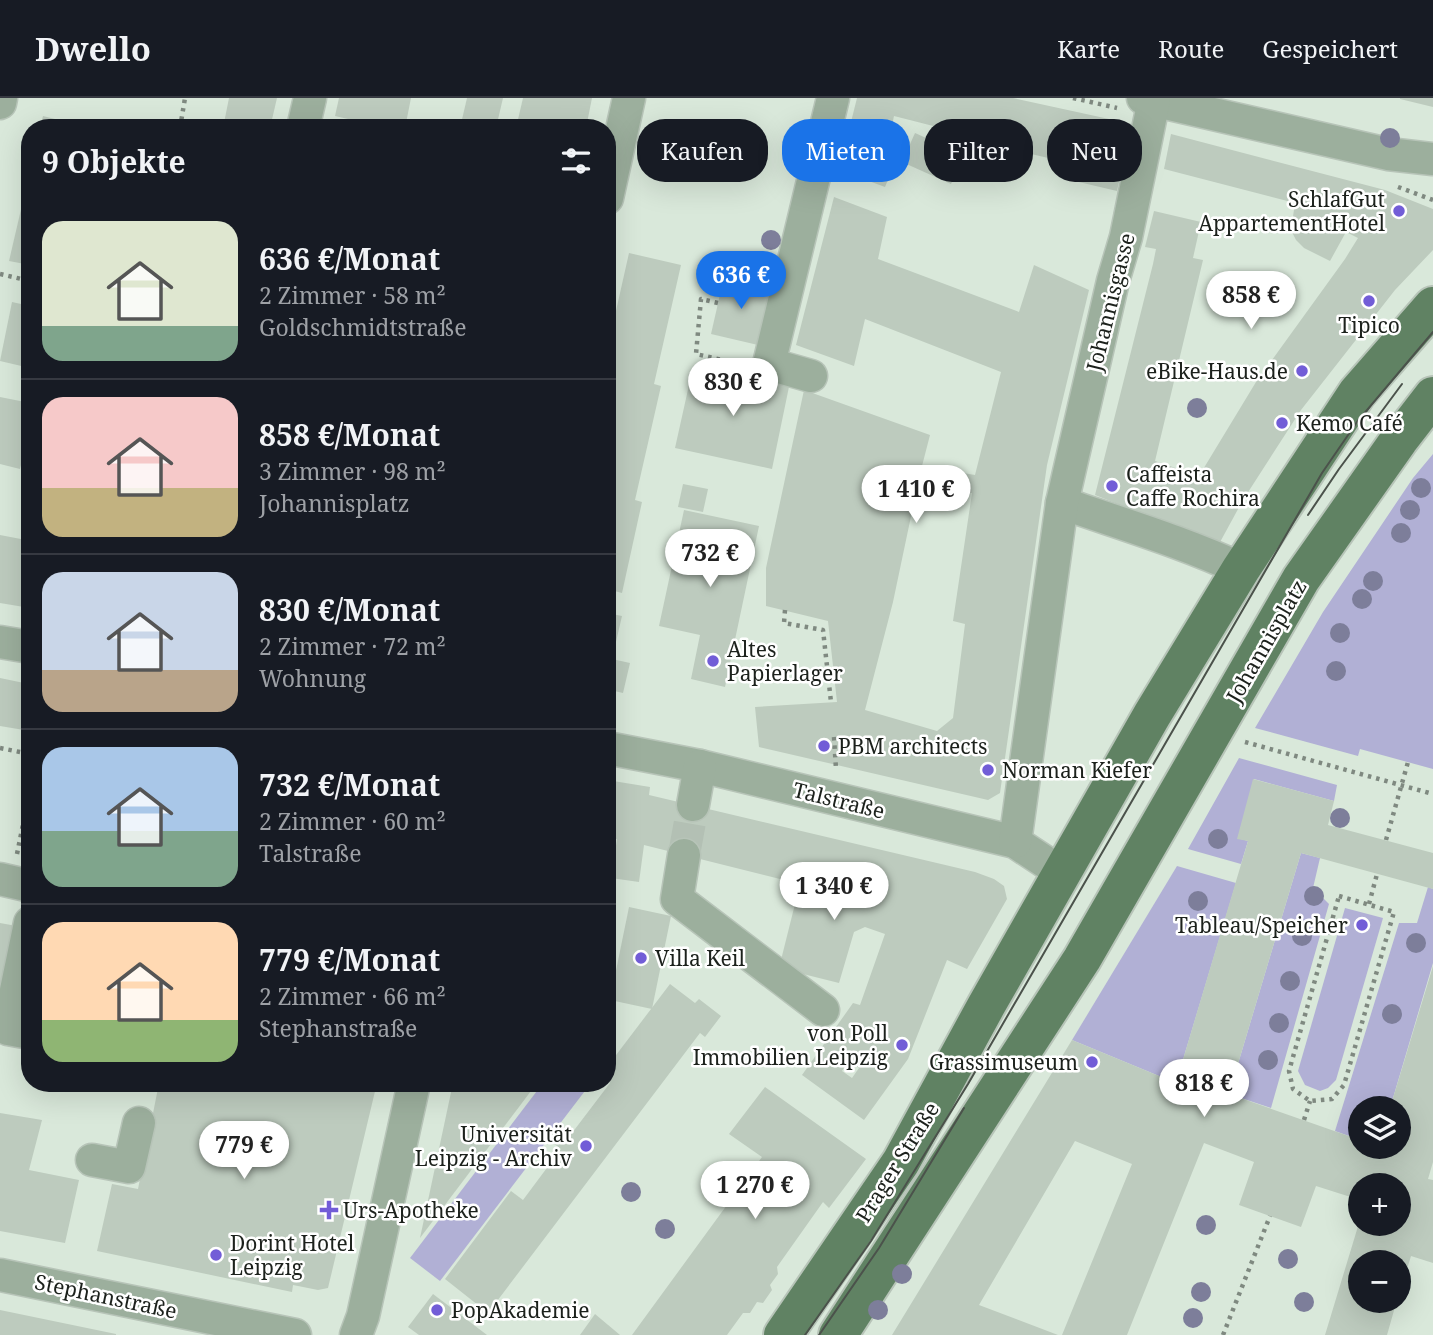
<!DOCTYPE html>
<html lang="de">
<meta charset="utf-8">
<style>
body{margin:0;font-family:"Noto Serif",serif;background:#20242c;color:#f1f3f6;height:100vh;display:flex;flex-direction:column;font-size:26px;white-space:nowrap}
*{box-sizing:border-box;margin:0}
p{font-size:23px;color:#9ea1a6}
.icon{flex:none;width:38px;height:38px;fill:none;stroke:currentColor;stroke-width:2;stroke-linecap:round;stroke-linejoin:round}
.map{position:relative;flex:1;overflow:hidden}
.sheet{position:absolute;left:21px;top:21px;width:595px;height:973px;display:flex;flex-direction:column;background:#171b24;border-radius:28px;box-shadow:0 7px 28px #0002}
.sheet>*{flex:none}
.banner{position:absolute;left:637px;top:21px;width:665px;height:63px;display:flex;gap:14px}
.tools{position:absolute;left:1348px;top:998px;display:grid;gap:14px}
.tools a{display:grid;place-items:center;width:63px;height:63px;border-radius:50%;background:#171b24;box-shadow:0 7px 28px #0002;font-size:35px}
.price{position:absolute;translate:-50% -60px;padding:0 16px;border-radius:24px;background:#fff;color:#222;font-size:23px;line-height:46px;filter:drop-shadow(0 2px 4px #0008)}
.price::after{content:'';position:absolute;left:50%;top:42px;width:21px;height:16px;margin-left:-10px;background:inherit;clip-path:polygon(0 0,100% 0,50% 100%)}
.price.on{background:#1a73e8;color:#fff}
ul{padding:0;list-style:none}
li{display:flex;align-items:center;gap:21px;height:175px;padding:0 21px}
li+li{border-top:2px solid #363941}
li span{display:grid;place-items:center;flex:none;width:196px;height:140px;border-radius:21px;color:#555}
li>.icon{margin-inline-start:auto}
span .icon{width:84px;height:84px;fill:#fffc;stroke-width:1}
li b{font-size:30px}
h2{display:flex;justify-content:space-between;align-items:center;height:84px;padding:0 21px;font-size:30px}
.pill{padding:0 24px;border-radius:28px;background:#171b24;box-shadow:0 7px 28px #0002;font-size:24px;line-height:63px}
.pill.on{background:#1a73e8;color:#fff}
header{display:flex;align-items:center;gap:42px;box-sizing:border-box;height:98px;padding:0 35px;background:#171b24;border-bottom:2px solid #363941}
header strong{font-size:33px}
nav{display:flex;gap:38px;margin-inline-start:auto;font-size:24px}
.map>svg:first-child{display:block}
.green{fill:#b1b0d5}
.building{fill:#bdcbbe;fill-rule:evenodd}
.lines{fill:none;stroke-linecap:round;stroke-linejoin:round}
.minor-tunnel{stroke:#b3c0b4;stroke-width:32;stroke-dasharray:32 16;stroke-linecap:butt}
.minor-casing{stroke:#b7c4b8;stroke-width:35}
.major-casing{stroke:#b7c4b8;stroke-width:42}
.path{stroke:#7f8980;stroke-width:4.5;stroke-dasharray:3.5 5;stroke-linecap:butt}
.minor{stroke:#9caf9d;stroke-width:32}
.major{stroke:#608263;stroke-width:38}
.tram{stroke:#4b524b;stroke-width:2}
.tree{fill:#7d7e9a}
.poi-dot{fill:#725dd7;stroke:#fff;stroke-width:2.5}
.labels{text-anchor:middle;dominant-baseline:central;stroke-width:5;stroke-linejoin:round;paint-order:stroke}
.poi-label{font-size:21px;fill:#1c211c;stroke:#fff;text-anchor:start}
.street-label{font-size:21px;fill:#1c211c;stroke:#fff}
</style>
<header>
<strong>Dwello</strong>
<nav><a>Karte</a><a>Route</a><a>Gespeichert</a></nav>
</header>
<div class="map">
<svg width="1433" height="1237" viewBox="0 0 1433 1237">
<rect width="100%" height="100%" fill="#d9e8da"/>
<!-- green -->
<g class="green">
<path d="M1433,356V671L1360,651L1358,658L1255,630L1323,514L1413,380Z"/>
<path d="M1239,660L1337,687L1334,703L1254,681L1238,740L1248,743L1241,766L1188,751Z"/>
<path d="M1301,755L1320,760L1313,790L1329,806L1271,1010L1229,996Z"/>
<path d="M1177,768L1236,785L1176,985L1072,942Z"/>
<path d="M1428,789L1433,791V865L1390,1010H1360V1042L1335,1033L1399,825H1417Z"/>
<path d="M1345,810L1383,820L1336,982L1328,990L1320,993L1305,987L1298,973Z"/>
<path d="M543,985H591L440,1183L410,1160Z"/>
</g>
<!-- building -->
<g class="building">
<path d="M229,0H277L270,30H223Z"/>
<path d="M339,0H411L405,30H387L335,18Z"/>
<path d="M467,0H503L496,30H460Z"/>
<path d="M523,0H592L586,30H516Z"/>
<path d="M857,0H1013L1132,26L1117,93L1066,81L1070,65L975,43L947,23L945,31L894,18L891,32L905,40L885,89L839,72Z"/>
<path d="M1400,0H1433V9L1400,1Z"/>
<path d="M43,18L87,29V30H40Z"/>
<path d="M915,35L964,57L951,86L902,64Z"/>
<path d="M1171,36L1385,92L1433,111V152L1395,192L1301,312L1243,402L1219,446L1095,397L1153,166L1156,151L1145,149L1154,113L1201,124L1193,160L1203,162L1155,363L1199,378L1256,284L1345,161L1358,140L1346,134L1330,163L1304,150L1296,142L1291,132L1295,105L1164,71Z"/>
<path d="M29,77L30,78V167L9,163Z"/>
<path d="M834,99L887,119L878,161L1019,214L1034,167L1089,192L1047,367L1000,695L988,702L759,649L755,609L837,604L828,523L766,508V470L804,292L930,337L922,368L975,377L1001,274L865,221L854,268L796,247ZM918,385L972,395L953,523L965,526L953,620L937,633L865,612L893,504Z"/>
<path d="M629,155L681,167L654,286L661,288L635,402L642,404L622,495L607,491V253Z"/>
<path d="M724,179L772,190L758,247L711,236Z"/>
<path d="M12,204L30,208V270L0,263Z"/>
<path d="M693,269L741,279L736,304L745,306L752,276L790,284L772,371L675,350Z"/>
<path d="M0,299L30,305V330L20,371L0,366Z"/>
<path d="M683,386L708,391L703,414L678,409Z"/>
<path d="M684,412L759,428L725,589L691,581L700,537L659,528Z"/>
<path d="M29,431L30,510L0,505V437L26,442Z"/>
<path d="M607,515L622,518L612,561L630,565L623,595L610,592L608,599Z"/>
<path d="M0,580L24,585L25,581L30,582V633L0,628Z"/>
<path d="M1253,681L1334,703L1328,727L1433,755V791L1301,755L1229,996L1360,1042V1048H1398V1010H1390L1433,868V1064L1428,1081L1433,1082V1165L1411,1158L1399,1197L1398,1164H1360V1202H1397L1387,1237H1325L1359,1125H1398V1087H1360V1102L1316,1088L1301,1129L1239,1107L1254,1064L1204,1045L1127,1237H1062L1132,1066L1075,1043L979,1207L1058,1237H892L1072,942L1176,985L1248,743L1237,741Z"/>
<path d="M607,682L650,689L649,697L975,774L994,781L1004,788L1007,801L967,871L947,862L908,961L864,1022L802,977L853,905L860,907L885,836L865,829L854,834L839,885L779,870L800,786L644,747L639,784L611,780L617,741L607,740ZM849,962L859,970L852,980L842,973Z"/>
<path d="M629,809L671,818L652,911L610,902Z"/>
<path d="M0,825L22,829L0,937Z"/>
<path d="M670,886L695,905L699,901L721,918L705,939L700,935L488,1215L445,1181L511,1093L523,1102L561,1051L553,1045L565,1029L572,1035L610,985L607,982V969Z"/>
<path d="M159,985H377L328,1190L318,1192L293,1187L292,1194L97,1153L112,1086L138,1091Z"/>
<path d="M453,985H537L420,1140Z"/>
<path d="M765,989L866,1061L829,1110L823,1104L777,1169L778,1176L770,1187L772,1192L763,1205L757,1204L750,1215H743L727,1237H632L762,1059L729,1036Z"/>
<path d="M0,1015L42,1022L29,1072L79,1082L65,1145L0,1133Z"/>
<path d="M433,1196L487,1237H419L408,1229Z"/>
<path d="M0,1212L116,1236V1237H0Z"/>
<path d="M595,1216L620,1237H580Z"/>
</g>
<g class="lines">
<!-- minor-tunnel -->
<path class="minor-tunnel" d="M684,757L693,707"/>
<defs>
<g id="minor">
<path d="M1143,0L1388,56L1433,61"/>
<path d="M0,5L1,0"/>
<path d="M303,30L310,0"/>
<path d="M607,100L629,0"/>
<path d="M811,278L769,266L833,0"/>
<path d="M1062,405C1122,426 1183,444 1241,471"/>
<path d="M0,544L30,549"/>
<path d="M607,650L700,668L1015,744L1062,775"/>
<path d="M693,707L700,668"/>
<path d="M1015,744L1062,405L1113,183L1126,139L1154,2"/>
<path d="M684,757L677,801L823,912"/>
<path d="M0,781L30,788"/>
<path d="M30,825L8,931L30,935"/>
<path d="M92,1062L129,1069L139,1025"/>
<path d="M0,1177L295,1237"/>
<path d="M356,1237L363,1218L414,985"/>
</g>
<g id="major">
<path d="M783,1237L901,1064L986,908L1152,617L1241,471L1357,295L1433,208"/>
<path d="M838,1237L1082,861L1301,481L1399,342L1433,298"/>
</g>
</defs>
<!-- minor casing -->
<use href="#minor" class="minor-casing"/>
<!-- major casing -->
<use href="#major" class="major-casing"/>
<!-- path -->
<g class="path">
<path d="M1073,0L1117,10"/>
<path d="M183,30L181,24L185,0"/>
<path d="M1398,89L1433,102"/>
<path d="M0,176L30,183"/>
<path d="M718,205L701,201L696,256L740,266"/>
<path d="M785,512L784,525L823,532L831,604"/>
<path d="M834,639L836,671"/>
<path d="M1245,644L1433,696"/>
<path d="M0,650L30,656"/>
<path d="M1386,742L1408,664"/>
<path d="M17,756L30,692"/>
<path d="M1339,798L1394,814L1344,987L1332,1001L1310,1003L1293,991L1289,973Z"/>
<path d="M1369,806L1377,776"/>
<path d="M1304,1022L1310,1003"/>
<path d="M1223,1237L1270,1118"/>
</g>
<!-- minor -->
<use href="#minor" class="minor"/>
<!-- major -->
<use href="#major" class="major"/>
<!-- tram -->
<g class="tram">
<path d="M1308,417L1339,371L1402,286"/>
<path d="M805,1237L871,1143L968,986L1322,375L1357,324L1433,234"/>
<path d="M819,1237L879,1150L964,1010"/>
</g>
</g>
<!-- trees -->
<g class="tree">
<circle cx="1390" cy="40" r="10"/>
<circle cx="771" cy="142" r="10"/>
<circle cx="1197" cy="310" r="10"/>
<circle cx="1421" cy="390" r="10"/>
<circle cx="1410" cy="412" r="10"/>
<circle cx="1401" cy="435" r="10"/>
<circle cx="1373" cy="483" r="10"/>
<circle cx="1362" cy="501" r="10"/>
<circle cx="1340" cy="535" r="10"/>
<circle cx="1336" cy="573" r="10"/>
<circle cx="1340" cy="720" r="10"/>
<circle cx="1218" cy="741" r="10"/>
<circle cx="1314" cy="798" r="10"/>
<circle cx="1198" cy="803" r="10"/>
<circle cx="1302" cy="838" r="10"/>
<circle cx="1416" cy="845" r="10"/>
<circle cx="1290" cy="883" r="10"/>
<circle cx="1392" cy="916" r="10"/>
<circle cx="1279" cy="925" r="10"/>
<circle cx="1268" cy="962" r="10"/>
<circle cx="631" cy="1094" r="10"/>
<circle cx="1206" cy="1127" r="10"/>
<circle cx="665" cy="1131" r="10"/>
<circle cx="1288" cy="1161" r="10"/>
<circle cx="902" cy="1176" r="10"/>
<circle cx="1201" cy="1194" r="10"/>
<circle cx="1304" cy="1204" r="10"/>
<circle cx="878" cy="1212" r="10"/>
<circle cx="1193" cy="1220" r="10"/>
</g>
<!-- markers -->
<g class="poi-dot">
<circle cx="1399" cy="113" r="7"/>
<circle cx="1369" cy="203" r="7"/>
<circle cx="1302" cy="273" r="7"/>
<circle cx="1282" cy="325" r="7"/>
<circle cx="1112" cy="388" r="7"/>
<circle cx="713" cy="563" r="7"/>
<circle cx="824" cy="648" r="7"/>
<circle cx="988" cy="672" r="7"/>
<circle cx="1362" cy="827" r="7"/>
<circle cx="641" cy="860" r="7"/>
<circle cx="902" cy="947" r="7"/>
<circle cx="1092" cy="964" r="7"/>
<circle cx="586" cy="1048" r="7"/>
<path d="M325.5 1101.5h7v7h7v7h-7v7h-7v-7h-7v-7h7z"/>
<circle cx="216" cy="1157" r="7"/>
<circle cx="437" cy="1212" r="7"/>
</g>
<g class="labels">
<!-- poi labels -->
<g class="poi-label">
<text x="1385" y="101" text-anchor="end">SchlafGut<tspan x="1385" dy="24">AppartementHotel</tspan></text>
<text x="1369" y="227" text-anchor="middle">Tipico</text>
<text x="1288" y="273" text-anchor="end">eBike-Haus.de</text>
<text x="1296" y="325">Kemo Café</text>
<text x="1126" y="376">Caffeista<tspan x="1126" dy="24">Caffe Rochira</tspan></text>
<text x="727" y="551">Altes<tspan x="727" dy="24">Papierlager</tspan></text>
<text x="838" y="648">PBM architects</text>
<text x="1002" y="672">Norman Kiefer</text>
<text x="1348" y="827" text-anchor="end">Tableau/Speicher</text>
<text x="655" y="860">Villa Keil</text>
<text x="888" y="935" text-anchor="end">von Poll<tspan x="888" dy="24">Immobilien Leipzig</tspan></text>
<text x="1078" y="964" text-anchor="end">Grassimuseum</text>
<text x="572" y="1036" text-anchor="end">Universität<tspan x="572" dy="24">Leipzig - Archiv</tspan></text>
<text x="343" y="1112">Urs-Apotheke</text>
<text x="230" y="1145">Dorint Hotel<tspan x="230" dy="24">Leipzig</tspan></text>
<text x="451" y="1212">PopAkademie</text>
</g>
<!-- street labels -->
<g class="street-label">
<text transform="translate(1110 204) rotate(-76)">Johannisgasse</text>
<text transform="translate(1266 543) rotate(-60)">Johannisplatz</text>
<text transform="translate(839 702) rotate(14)">Talstraße</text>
<text transform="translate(897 1064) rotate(-58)">Prager Straße</text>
<text transform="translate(106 1198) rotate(12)">Stephanstraße</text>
</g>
</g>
</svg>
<div class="tools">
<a><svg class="icon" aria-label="layers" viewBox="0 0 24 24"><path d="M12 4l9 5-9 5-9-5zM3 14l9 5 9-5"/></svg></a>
<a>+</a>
<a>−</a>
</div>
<b class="price on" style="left:741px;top:213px">636 €</b>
<b class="price" style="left:1251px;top:233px">858 €</b>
<b class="price" style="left:733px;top:320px">830 €</b>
<b class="price" style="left:916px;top:427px">1 410 €</b>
<b class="price" style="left:710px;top:491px">732 €</b>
<b class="price" style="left:834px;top:824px">1 340 €</b>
<b class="price" style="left:1204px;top:1021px">818 €</b>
<b class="price" style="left:244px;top:1083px">779 €</b>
<b class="price" style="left:755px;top:1123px">1 270 €</b>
<div class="banner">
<a class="pill">Kaufen</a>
<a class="pill on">Mieten</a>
<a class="pill">Filter</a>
<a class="pill">Neu</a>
</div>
<section class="sheet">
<h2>9 Objekte<svg class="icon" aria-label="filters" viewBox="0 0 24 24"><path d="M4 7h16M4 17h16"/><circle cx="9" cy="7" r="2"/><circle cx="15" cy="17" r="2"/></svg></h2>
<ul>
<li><span style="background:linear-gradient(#dfe7d0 75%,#7fa58c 0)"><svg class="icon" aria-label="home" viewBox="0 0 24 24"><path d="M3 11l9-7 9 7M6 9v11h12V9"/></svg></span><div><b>636 €/Monat</b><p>2 Zimmer · 58 m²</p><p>Goldschmidtstraße</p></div></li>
<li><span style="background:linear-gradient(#f6c9c9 65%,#c2b280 0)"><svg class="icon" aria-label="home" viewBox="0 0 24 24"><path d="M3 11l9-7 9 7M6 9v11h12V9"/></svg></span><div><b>858 €/Monat</b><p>3 Zimmer · 98 m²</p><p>Johannisplatz</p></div></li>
<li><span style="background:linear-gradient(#c9d6e8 70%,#b9a48a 0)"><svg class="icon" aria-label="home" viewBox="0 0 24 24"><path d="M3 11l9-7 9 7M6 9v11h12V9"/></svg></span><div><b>830 €/Monat</b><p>2 Zimmer · 72 m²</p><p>Wohnung</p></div></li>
<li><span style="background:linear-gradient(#a9c7e8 60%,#7fa58c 0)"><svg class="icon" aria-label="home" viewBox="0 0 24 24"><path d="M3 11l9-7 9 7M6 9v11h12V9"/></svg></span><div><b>732 €/Monat</b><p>2 Zimmer · 60 m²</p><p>Talstraße</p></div></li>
<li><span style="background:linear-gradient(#ffd9b3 70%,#8fb573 0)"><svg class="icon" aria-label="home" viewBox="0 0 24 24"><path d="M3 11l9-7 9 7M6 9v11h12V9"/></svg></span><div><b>779 €/Monat</b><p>2 Zimmer · 66 m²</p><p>Stephanstraße</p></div></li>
</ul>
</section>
</div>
